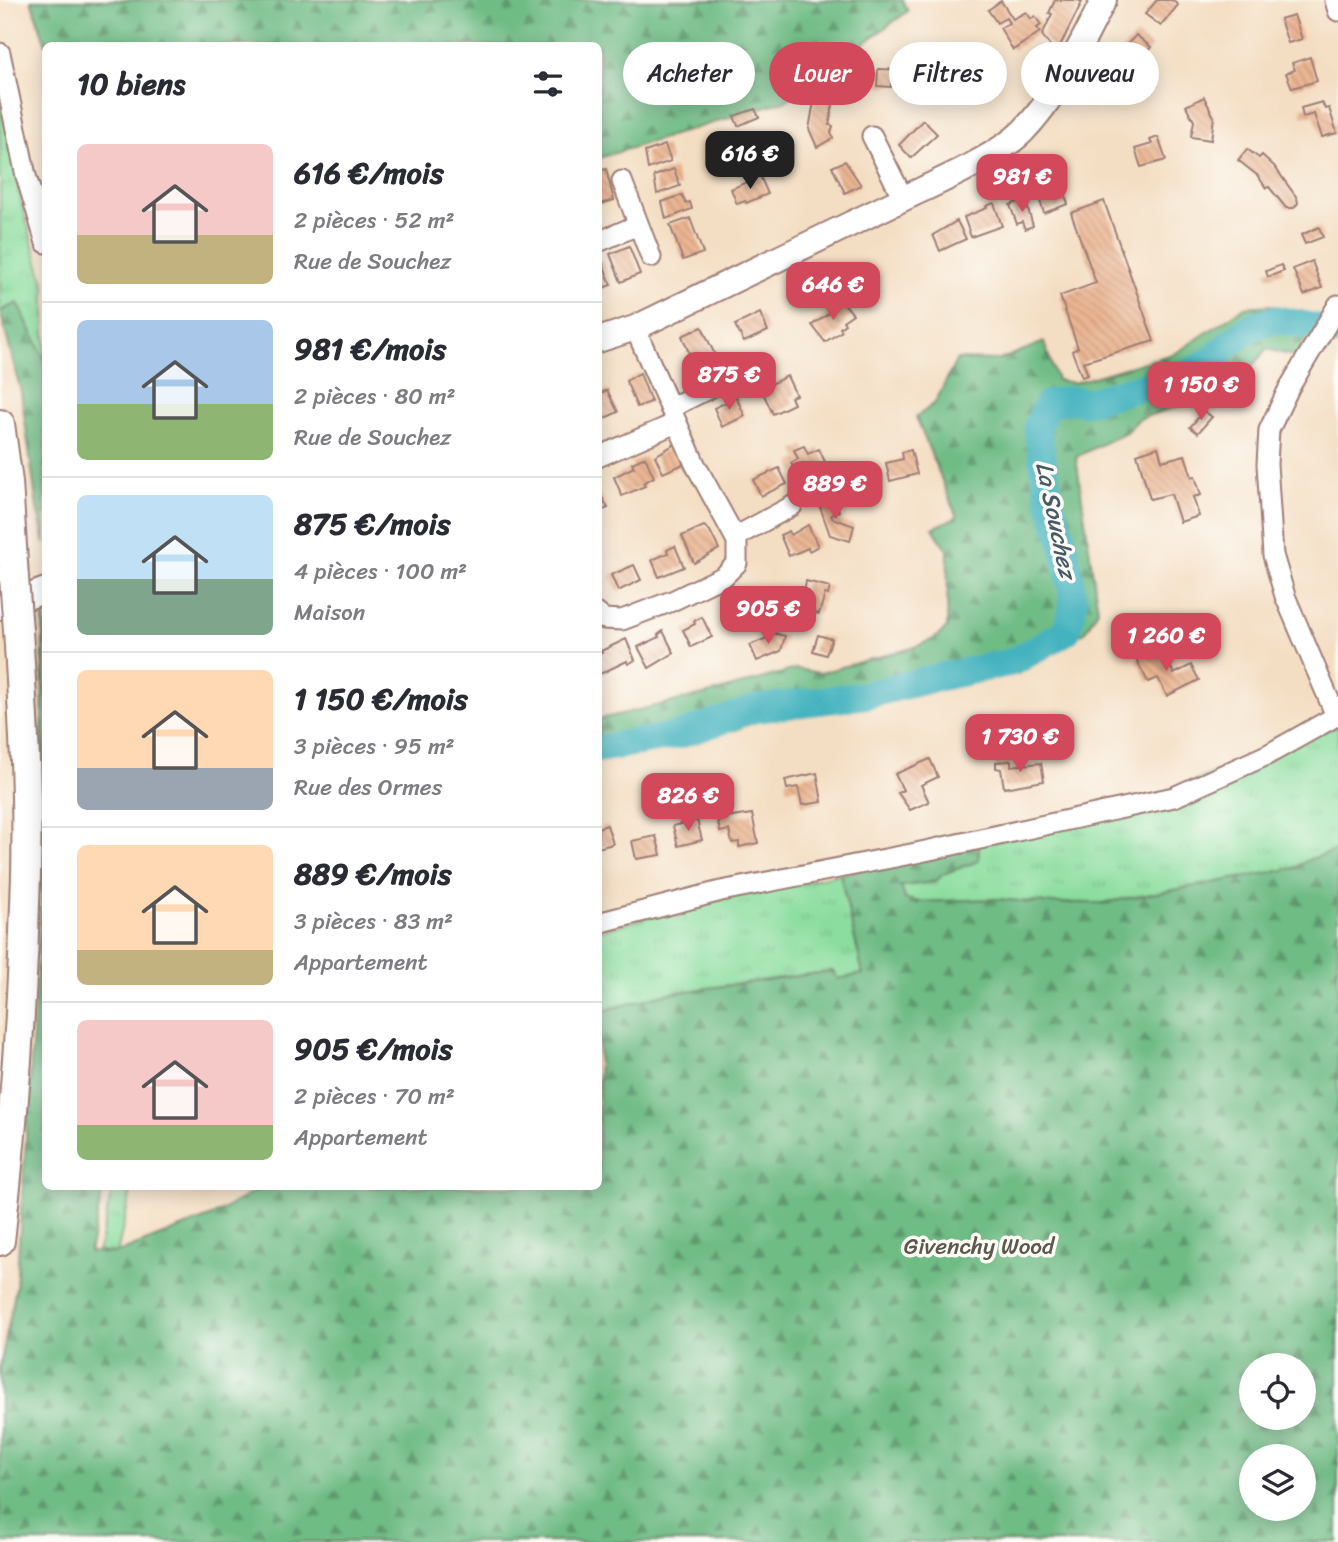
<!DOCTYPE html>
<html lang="fr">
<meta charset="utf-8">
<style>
body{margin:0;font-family:Sriracha,sans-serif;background:#f7f7f7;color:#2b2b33;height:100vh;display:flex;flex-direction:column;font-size:26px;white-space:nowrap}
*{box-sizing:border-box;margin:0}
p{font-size:23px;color:#7c7c81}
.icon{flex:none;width:38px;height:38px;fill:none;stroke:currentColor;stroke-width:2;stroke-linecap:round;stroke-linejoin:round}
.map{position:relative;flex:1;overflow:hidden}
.side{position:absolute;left:42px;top:42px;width:560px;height:1148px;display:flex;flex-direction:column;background:#fff;border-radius:10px;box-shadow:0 4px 18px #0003}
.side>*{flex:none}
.banner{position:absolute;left:623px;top:42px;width:609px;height:63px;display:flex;gap:14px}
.tools{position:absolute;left:1239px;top:1353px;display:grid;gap:14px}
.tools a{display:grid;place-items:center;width:77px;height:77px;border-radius:50%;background:#fff;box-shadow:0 4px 18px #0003;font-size:35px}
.price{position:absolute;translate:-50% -60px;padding:0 16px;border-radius:14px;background:#d1495b;color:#fff;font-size:23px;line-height:46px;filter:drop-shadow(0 2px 4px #0008)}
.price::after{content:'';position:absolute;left:50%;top:42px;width:21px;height:16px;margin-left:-10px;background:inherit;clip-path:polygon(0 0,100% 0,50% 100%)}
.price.selected{background:#222;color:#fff}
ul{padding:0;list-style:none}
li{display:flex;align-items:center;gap:21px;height:175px;padding:0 35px}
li+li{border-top:2px solid #e1e1e2}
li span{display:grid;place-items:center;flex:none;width:196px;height:140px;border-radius:10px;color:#555}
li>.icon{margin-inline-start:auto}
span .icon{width:84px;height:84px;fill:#fffc;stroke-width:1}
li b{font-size:30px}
h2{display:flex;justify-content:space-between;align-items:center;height:84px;padding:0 35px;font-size:30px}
.chip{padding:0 24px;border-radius:32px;background:#fff;box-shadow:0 4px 18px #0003;font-size:24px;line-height:63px}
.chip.selected{background:#d1495b;color:#fff}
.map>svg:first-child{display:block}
.grass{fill:url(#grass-tufts);stroke:#6a7e64;stroke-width:2}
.forest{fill:url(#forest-firs);stroke:#5c6e58;stroke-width:2;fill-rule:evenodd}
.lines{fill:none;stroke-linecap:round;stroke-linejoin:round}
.river{stroke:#44b3bf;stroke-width:28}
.building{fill:url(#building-back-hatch)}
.minor-casing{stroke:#9f7e77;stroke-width:23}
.major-casing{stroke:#9f7e77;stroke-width:28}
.highway-casing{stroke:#9f7e77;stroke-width:32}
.minor{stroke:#fff;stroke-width:19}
.major{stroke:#fff;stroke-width:24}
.highway{stroke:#fff;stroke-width:28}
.highway-bridge-casing{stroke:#9f7e77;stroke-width:32;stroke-linecap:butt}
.highway-bridge{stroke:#fff;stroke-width:28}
.labels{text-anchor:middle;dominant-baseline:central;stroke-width:7;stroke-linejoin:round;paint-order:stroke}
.park-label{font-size:23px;fill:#5d584e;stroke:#fdfcf7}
.water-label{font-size:24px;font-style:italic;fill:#485a66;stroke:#fdfcf7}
</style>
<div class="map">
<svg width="1338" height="1542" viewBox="0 0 1338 1542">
<defs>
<pattern id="grass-tufts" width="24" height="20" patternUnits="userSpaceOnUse" patternTransform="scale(1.75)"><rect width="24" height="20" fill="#8add9e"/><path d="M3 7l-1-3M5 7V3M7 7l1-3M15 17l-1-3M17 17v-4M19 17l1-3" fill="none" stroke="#79bd88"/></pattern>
<pattern id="forest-firs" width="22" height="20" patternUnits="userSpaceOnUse" patternTransform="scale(1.75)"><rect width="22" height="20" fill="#6fbc85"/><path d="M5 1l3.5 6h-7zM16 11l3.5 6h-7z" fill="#5d986d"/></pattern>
<pattern id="building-back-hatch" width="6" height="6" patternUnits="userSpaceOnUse" patternTransform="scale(1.75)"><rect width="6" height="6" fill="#eab592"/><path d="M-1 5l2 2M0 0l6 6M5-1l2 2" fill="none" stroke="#ca9b7e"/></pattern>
</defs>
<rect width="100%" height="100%" fill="#fdfcf7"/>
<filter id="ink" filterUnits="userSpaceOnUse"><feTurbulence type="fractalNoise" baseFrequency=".0143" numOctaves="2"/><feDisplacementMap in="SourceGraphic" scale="14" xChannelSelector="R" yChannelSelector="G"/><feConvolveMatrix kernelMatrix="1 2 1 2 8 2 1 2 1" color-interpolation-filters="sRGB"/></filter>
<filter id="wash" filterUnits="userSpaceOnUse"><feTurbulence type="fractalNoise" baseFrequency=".00686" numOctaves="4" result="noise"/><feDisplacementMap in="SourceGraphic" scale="28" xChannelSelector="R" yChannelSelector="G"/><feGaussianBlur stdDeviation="1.57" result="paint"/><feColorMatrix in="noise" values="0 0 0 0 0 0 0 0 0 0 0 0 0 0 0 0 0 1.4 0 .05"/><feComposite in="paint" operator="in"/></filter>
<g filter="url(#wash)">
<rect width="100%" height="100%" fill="#f4dec3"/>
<!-- grass -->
<g class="grass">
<path d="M0,95L22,206L45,286V361L18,303L0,311Z"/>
<path d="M1338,725V850L1308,860L1295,868L1102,903H1044L995,899L918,902L905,899L901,886L935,882L943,874L978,861L979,844L1094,820Z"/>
<path d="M840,874L863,974L838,979L833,971L665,994L599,1012V931L672,910Z"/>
<path d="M113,1187H132L117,1253L98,1252Z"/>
</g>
<!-- forest -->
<g class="forest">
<path d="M31,0H902L908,11L787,100L599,158L598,46L46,45Z"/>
<path d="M18,303L45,361V544L37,507L21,392L0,311Z"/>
<path d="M1270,305L1317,317L1296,357L1267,349L1247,372L1212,395L1139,419L1126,432L1076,457L1098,610L1085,632L1008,675L972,681L883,704L818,713L791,710L777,711L736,730L708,732L660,745L599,751V719L708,694L796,669L820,673L915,647L934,639L947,628L948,552L933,528L957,517L916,417L935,403L957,359L999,360L1044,342L1057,380L1073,383L1176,353L1245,307Z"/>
<path d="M45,596L46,1186L104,1187L89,1252L117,1253L212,1216L262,1187L598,1186L599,1012L665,994L833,971L838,979L863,974L840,874L979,844L978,861L943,874L935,882L901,886L905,899L918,902L995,899L1044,903H1102L1295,868L1308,860L1338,850V1542H0V1367L16,1287L41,914L43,597ZM1251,1365H1304V1418H1251ZM1251,1456H1304V1508H1251Z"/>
</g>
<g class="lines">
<!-- river -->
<path class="river" d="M598,749L679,735L755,709L866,695L935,678L1013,662L1067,631L1074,602L1063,541L1050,502L1037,427L1047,404L1067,400L1088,402L1190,373L1213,359L1230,343L1253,326L1275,319L1338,332"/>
</g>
<g id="blocks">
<!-- building -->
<g class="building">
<path d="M1055,0H1078L1082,2L1061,44L1055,52L1042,35L1052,14L1049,13Z"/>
<path d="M1157,0H1172L1178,5L1161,26L1145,14Z"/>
<path d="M1001,1L1013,19L1026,12L1031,19L1035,16L1041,25L1037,28L1040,32L1013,50L1000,28L1009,23L1006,18L997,23L988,10Z"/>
<path d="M1294,15L1302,39L1288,43L1280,19Z"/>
<path d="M1136,35L1151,47L1138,64L1121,51Z"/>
<path d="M972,57L979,71L956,83L949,68Z"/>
<path d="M1310,57L1317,81L1292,88L1286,73L1295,70L1292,63Z"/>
<path d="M878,69L904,70V84H891V87L877,86Z"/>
<path d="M815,96L834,100L829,125L833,126L831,133L833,138L817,147L809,129Z"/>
<path d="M1204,97L1214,117L1211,140L1191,137L1194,121L1186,106Z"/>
<path d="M1322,102L1325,109L1329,108L1337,133L1322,137L1314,114L1303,117L1301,108Z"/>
<path d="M755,109L759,117L738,126L734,116Z"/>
<path d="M923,120L937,134L911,158L899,145Z"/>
<path d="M1158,137L1166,160L1141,167L1135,149L1152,144L1150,140Z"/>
<path d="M665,145L671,161L648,169L645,152Z"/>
<path d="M1247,149L1259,158L1262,155L1274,166L1297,198L1298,203L1294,208H1286L1269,187L1266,188L1258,176L1238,160Z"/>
<path d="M845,161L861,185L845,193L832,167Z"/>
<path d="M606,169L614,200L598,205V171Z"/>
<path d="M674,169L680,186L657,194L654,176Z"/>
<path d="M760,176L768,194L746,203L745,201L737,204L731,189Z"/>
<path d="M1061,183L1068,204L1044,213L1037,192Z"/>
<path d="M682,195L686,203L690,202L692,209L666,219L662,202Z"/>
<path d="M1025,199L1033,226L1025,229L1022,222L1017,224L1010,205Z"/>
<path d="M1104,201L1154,341L1083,362L1088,375L1082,377L1072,351L1078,348L1060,296L1096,283L1071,213Z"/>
<path d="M994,203L1002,226L971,237L964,217L987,208L986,206Z"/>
<path d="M690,218L703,253L683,260L670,225Z"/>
<path d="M957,221L966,239L940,251L933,235Z"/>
<path d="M1319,227L1323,237L1305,244L1301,235Z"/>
<path d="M629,246L640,274L621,282L610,254Z"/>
<path d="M601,258L611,285L598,290V259Z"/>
<path d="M1312,261L1322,288L1304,295L1293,269Z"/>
<path d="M1281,265L1284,271L1268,277L1266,271Z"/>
<path d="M842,301L853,314L843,321L845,324L840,328L842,331L825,342L812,325L834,310L833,308Z"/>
<path d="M760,313L768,331L744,342L735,325Z"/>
<path d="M702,327L715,355L694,365L682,336Z"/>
<path d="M640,373L651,402L637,407L626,381Z"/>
<path d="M787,376L796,395L791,397L794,404L773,414L761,389Z"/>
<path d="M607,390L618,412L601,420L598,419V395Z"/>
<path d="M735,395L745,416L722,427L714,408L729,401L728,399Z"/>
<path d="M1204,411L1212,417L1198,433L1190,427Z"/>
<path d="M677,443L686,463L663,473L655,456Z"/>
<path d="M804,446L808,454L819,449L827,466L806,475L803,469L795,472L791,463L798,459L794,450Z"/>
<path d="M1158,447L1162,461L1185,455L1192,477L1195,476L1201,495L1193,497L1199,516L1180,522L1171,494L1150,499L1137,454Z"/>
<path d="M911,450L917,474L890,481L886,463L903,459L902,452Z"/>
<path d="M645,457L654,477L643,483L645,486L622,496L614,477L634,467L632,463Z"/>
<path d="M779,468L787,484L761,496L753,480Z"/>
<path d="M598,490L608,508L598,512Z"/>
<path d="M833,498L839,511L831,515L832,518L854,526L850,541L830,535L819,504Z"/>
<path d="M808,525L818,546L809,551L808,548L789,556L780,535L789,531L791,535Z"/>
<path d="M704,526L710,531L719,549L694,563L682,536Z"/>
<path d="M675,546L684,567L659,577L652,560L668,553L667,550Z"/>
<path d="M634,565L641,580L618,591L611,575Z"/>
<path d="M806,581L830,587L828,595L825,594L819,614L801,609Z"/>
<path d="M702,617L712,637L691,647L683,630L695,624L694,621Z"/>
<path d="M663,631L674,653L649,668L638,647L659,637L658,635Z"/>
<path d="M769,632L785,636L781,651L757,661L750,645L767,638Z"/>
<path d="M818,635L832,639L826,655L813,651Z"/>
<path d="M626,639L635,660L628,664L627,661L598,675V655L602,653L601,651Z"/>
<path d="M1155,649L1164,664L1168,662L1174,674L1191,665L1199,680L1167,696L1158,678L1148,682L1136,659Z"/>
<path d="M930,759L938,777L921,785L929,802L910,810L898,793L903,790L895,774Z"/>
<path d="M1011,761V766L1041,763L1044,781L1004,788L1001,769L996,768V762Z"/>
<path d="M817,773L822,802L802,805L798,787L787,789L785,780Z"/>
<path d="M729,799L732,817L752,814L758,843L739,847V842L732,843L729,830L720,832L714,802Z"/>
<path d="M697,820L702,840L678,846L673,826Z"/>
<path d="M607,825L613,844L598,848V828Z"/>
<path d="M656,836L661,855L636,859L632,841Z"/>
</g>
</g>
</g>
<g filter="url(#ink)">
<use href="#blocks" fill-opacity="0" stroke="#9f7e77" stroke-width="2"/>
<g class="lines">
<defs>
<g id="minor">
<path d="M1335,0L1338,11"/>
<path d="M0,53L26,176L46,243"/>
<path d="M872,136L903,198"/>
<path d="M622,181L651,257"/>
<path d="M598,242L638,225"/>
<path d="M670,408L736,375"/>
<path d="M598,457L676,423"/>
<path d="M735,537L792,506"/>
<path d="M598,614L604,619L622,620L672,601L724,576L737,563V541L695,464L635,328"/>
<path d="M1336,716L1285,596L1273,555L1267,464L1269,430L1289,388L1338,305"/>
<path d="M598,923L721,891L916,853L1174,797L1267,755L1338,715"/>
</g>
<g id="major">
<path d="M598,340L635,328C721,286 807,245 894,203C930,185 995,159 1023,131C1059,94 1080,45 1104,0"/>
<path d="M0,607L46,590"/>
</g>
<g id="highway">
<path d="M0,424L8,482L14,578"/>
<path d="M0,1241C14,1120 23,997 26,875C28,793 23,711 18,630"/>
</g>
</defs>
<!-- minor casing -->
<use href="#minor" class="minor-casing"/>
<!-- major casing -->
<use href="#major" class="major-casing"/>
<!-- highway casing -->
<use href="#highway" class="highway-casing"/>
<!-- minor -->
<use href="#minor" class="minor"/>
<!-- major -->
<use href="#major" class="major"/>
<!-- highway -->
<use href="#highway" class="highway"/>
<defs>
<path id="highway-bridge" d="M14,578L18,630"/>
</defs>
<!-- highway-bridge casing -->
<use href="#highway-bridge" class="highway-bridge-casing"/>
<!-- highway-bridge -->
<use href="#highway-bridge" class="highway-bridge"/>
</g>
</g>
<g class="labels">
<!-- park labels -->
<g class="park-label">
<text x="979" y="1246">Givenchy Wood</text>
</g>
<!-- water labels -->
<g class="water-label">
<text transform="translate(1056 520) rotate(78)">La Souchez</text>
</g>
</g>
</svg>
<div class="tools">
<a><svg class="icon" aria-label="locate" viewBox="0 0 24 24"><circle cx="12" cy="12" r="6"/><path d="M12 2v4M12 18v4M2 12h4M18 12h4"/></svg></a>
<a><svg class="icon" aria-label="layers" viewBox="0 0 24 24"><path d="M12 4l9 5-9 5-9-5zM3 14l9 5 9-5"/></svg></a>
</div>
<b class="price selected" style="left:750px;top:191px">616 €</b>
<b class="price" style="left:1022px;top:214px">981 €</b>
<b class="price" style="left:833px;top:322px">646 €</b>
<b class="price" style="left:729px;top:412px">875 €</b>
<b class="price" style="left:1201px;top:422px">1 150 €</b>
<b class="price" style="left:835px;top:521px">889 €</b>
<b class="price" style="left:768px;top:646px">905 €</b>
<b class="price" style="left:1166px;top:673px">1 260 €</b>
<b class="price" style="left:1020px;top:774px">1 730 €</b>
<b class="price" style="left:688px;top:833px">826 €</b>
<div class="banner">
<a class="chip">Acheter</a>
<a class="chip selected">Louer</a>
<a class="chip">Filtres</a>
<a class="chip">Nouveau</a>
</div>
<section class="side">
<h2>10 biens<svg class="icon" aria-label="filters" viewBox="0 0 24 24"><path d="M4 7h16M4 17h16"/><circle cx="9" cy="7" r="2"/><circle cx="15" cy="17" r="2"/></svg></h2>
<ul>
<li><span style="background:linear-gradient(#f6c9c9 65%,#c2b280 0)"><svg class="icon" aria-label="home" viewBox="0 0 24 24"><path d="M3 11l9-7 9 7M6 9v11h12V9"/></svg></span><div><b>616 €/mois</b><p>2 pièces · 52 m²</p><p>Rue de Souchez</p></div></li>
<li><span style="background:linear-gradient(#a9c7e8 60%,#8fb573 0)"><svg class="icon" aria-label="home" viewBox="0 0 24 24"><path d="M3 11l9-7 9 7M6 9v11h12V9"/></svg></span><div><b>981 €/mois</b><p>2 pièces · 80 m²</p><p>Rue de Souchez</p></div></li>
<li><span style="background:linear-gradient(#bfe0f5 60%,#7fa58c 0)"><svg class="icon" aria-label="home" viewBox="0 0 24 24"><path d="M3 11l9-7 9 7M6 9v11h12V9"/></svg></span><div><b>875 €/mois</b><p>4 pièces · 100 m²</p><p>Maison</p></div></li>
<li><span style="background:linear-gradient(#ffd9b3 70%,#9aa5b1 0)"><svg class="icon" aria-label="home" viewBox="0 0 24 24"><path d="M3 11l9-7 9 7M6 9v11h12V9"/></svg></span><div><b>1 150 €/mois</b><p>3 pièces · 95 m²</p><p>Rue des Ormes</p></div></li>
<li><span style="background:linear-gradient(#ffd9b3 75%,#c2b280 0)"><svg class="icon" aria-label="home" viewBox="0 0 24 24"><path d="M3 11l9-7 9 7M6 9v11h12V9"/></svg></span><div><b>889 €/mois</b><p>3 pièces · 83 m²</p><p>Appartement</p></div></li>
<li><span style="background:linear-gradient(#f6c9c9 75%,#8fb573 0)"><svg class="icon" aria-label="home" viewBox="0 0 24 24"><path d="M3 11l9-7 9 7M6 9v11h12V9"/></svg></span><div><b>905 €/mois</b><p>2 pièces · 70 m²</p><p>Appartement</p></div></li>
</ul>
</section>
</div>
